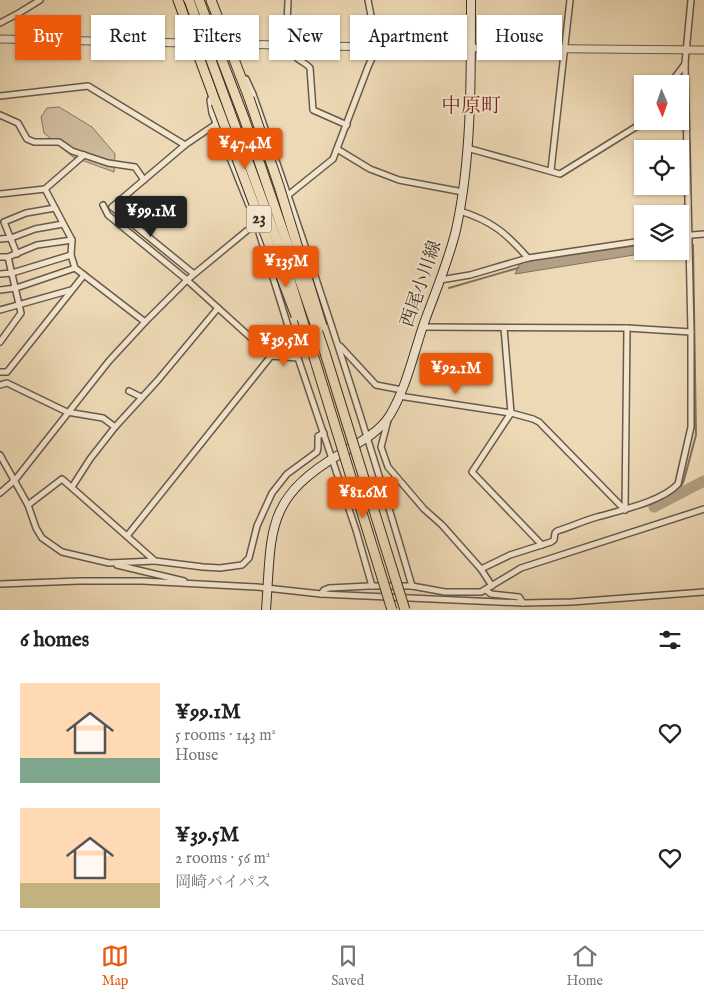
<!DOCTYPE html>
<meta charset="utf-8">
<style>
body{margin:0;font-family:"IM FELL English","Noto Serif JP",serif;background:#f2f2f2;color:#222;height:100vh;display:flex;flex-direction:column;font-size:19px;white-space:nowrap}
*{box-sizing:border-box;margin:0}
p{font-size:16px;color:#767676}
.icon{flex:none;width:28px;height:28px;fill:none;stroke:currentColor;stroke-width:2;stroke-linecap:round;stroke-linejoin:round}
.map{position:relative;height:610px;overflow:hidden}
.side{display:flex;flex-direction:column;background:#fff;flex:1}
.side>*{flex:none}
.banner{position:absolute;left:15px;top:15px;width:675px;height:45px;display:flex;gap:10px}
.needle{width:32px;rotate:178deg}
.controls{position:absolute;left:634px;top:75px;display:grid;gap:10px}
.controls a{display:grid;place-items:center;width:55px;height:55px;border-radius:0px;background:#fff;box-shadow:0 1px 4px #0004;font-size:25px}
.price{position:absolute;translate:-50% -42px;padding:0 11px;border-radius:5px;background:#ea580c;color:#fff;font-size:16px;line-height:32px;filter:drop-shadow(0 1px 2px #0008)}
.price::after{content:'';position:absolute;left:50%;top:30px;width:15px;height:11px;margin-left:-8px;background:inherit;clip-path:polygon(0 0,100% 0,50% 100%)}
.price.active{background:#222;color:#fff}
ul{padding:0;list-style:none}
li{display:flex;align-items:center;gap:15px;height:125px;padding:0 20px}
li span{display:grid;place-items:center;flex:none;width:140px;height:100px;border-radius:0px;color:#555}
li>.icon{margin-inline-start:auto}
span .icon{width:60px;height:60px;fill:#fffc;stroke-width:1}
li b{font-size:21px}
h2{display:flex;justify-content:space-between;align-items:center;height:60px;padding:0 20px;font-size:21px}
.pill{padding:0 18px;border-radius:0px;background:#fff;box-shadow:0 1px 4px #0004;font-size:18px;line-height:45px}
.pill.active{background:#ea580c;color:#fff}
.menu{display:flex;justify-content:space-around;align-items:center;height:70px;border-top:1px solid #e0e0e0;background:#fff;font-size:14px;color:#767676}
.menu a{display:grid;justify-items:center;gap:2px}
.menu .active{color:#ea580c}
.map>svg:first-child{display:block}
.green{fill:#cfbc9d;stroke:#867662}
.water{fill:#b1a085;stroke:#82735f}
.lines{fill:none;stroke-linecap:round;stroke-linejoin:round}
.stream{stroke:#82735f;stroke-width:2}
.river{stroke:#b1a085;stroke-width:11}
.minor-casing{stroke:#685a4a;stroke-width:8}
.tertiary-casing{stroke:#685a4a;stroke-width:9}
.secondary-casing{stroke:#3c3027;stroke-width:10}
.trunk-casing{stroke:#3c3027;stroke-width:11}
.minor{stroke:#f3e6cf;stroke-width:5}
.tertiary{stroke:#f3e6cf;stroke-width:7}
.secondary{stroke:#f3e6cf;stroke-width:8}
.trunk{stroke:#edd9b5;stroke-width:9}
.trunk-bridge-casing{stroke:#3c3027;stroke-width:11;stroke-linecap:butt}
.trunk-bridge{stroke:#edd9b5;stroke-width:9}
.labels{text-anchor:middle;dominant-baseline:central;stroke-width:4;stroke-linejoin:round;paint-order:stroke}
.shield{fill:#f3e6cf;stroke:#736759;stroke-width:1}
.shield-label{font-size:16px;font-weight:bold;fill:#3c3027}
.street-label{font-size:18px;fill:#3c3027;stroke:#f3e6cf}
.quarter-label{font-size:20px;fill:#7a1f14;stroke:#f3e6cf}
</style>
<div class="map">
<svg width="704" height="610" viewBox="0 0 704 610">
<rect width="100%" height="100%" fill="#edd9b5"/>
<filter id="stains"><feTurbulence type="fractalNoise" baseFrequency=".004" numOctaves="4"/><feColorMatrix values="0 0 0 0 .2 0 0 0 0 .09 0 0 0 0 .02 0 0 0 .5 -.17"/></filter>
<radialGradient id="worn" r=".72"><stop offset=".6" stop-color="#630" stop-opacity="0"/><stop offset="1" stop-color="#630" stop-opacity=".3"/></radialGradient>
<!-- green -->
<path class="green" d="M59,107L92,127L115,154L114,172L73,157L44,133L41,117L47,108Z"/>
<!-- water -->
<path class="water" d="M642,245V251H659L515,274L520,262Z"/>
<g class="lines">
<!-- stream -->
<g class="stream">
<path d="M449,288L518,268"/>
<path d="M677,494L684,480L696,435L693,245"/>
</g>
<!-- river -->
<path class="river" d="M654,507L704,481"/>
<defs>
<g id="minor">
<path d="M288,0C288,18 283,40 295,56C299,61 306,63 310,68L313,110L347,125"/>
<path d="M0,23L19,13L40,0"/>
<path d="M246,79L253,94C310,257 364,421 412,586"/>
<path d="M670,84L685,64"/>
<path d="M213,94L210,100L212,113L256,223L298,358L356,530L372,586"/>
<path d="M0,96L88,86L185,145"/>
<path d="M0,115L18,123L27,139L34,142H59L72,151L108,163L135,167L144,180"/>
<path d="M467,148L560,174L639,125L643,121"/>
<path d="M337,149L370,169L399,180L463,192"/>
<path d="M84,155L45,189L72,240L71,255L75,268L145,322"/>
<path d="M551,170L570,0"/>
<path d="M0,194L45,189"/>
<path d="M282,200L333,159L368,67L377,47L368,0"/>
<path d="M103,205L108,215L187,280L271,356L298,358"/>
<path d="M460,211C492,221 506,233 528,258"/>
<path d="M680,236L704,234"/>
<path d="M0,239L11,238L35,229L63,224"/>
<path d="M17,254L4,222L26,213L55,208"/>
<path d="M0,257H8"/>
<path d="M0,274L12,273L71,255"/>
<path d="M194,274L112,207L185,145L216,124"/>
<path d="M440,280L470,275L528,258L642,241"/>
<path d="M0,290L16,288L75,268"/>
<path d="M0,310L71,290"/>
<path d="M423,327L627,328L691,332"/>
<path d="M504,328L511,413L472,472L542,545"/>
<path d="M0,342L21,313L8,257L37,245L72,240"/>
<path d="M340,346L376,385L402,390"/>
<path d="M0,372H7L84,275"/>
<path d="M0,385L7,383L67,412L103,418L115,427"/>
<path d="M129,391L141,397"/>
<path d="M399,396L511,413L533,419L539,422L625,510"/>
<path d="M388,420L381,447L388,467L424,509L442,525L481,569L510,555L551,542L554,540L555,533L557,531C570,527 583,521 597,517C621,510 661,502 678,484L691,427V332L685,63L691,0"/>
<path d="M0,455L28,505L36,528L42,538L62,552L109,563L155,561"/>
<path d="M72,487L90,459L115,427L158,380L218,308"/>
<path d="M0,493L15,480L109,361L145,322L187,280L261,219"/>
<path d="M28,505L62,479L155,561L203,567L220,568L242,565L249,558L257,526L272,493L287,474L317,452L318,448V436L324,433"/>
<path d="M625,510L627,328"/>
<path d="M127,536L271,356"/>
<path d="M117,565L184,581"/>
<path d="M481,569L492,586"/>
<path d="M0,584L79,581H142L257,587L321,594L523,603L572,602L704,592"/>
<path d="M486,590L491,594L519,597L523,603"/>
<path d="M321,594L324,590L329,588L369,586H412L445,592H481L521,568L704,509"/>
</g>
<path id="tertiary" d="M0,39L377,47L704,50"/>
<path id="secondary" d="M266,610C272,531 264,499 340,454C358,443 379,433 390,415C406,388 413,356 423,326C434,295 448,263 456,230C472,158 471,74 471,0"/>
<g id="trunk">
<path d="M178,0L216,103"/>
<path d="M211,0L249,98"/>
</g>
</defs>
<!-- minor casing -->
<use href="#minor" class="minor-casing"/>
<!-- tertiary casing -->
<use href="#tertiary" class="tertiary-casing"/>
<!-- secondary casing -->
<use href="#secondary" class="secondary-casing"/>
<!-- trunk casing -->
<use href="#trunk" class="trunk-casing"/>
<!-- minor -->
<use href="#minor" class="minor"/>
<!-- tertiary -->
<use href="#tertiary" class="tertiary"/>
<!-- secondary -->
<use href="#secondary" class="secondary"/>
<!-- trunk -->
<use href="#trunk" class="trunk"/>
<defs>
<g id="trunk-bridge">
<path d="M189,0L283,257L392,610"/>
<path d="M199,0L244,118L325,353L405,610"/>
<path d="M249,98L279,186L322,326"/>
<path d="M216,103L296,316"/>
</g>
</defs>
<!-- trunk-bridge casing -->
<use href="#trunk-bridge" class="trunk-bridge-casing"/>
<!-- trunk-bridge -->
<use href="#trunk-bridge" class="trunk-bridge"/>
</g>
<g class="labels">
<!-- shield labels -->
<rect class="shield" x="246.5" y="205.5" width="25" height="27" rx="4"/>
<g class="shield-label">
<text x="259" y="219">23</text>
</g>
<!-- street labels -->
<g class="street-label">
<text transform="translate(422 284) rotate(-71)">西尾小川線</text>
</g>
<!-- quarter labels -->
<g class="quarter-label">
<text x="471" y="106">中原町</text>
</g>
</g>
<rect width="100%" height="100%" filter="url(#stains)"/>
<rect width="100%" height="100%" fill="url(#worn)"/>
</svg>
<div class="controls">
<a><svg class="needle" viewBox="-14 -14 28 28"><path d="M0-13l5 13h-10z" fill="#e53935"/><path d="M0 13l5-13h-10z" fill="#767676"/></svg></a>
<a><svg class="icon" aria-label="locate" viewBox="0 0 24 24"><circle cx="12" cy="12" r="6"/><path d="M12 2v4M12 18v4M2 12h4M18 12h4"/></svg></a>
<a><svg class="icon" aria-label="layers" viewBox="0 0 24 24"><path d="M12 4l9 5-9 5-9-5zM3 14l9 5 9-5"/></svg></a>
</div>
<b class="price" style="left:245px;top:170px">¥47.4M</b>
<b class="price active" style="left:151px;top:238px">¥99.1M</b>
<b class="price" style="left:286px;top:288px">¥135M</b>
<b class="price" style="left:284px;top:367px">¥39.5M</b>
<b class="price" style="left:456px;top:395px">¥92.1M</b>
<b class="price" style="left:363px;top:519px">¥81.6M</b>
<div class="banner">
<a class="pill active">Buy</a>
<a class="pill">Rent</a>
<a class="pill">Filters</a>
<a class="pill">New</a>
<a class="pill">Apartment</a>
<a class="pill">House</a>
</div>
</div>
<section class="side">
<h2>6 homes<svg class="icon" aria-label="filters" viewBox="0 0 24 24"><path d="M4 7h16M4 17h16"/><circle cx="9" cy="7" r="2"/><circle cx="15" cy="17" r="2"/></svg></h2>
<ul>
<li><span style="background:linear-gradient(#ffd9b3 75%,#7fa58c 0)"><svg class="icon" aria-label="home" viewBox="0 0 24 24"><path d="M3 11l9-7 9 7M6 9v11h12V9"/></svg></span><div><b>¥99.1M</b><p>5 rooms · 143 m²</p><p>House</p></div><svg class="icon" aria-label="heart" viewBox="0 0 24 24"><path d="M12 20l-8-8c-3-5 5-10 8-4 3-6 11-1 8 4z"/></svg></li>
<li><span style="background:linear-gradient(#ffd9b3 75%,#c2b280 0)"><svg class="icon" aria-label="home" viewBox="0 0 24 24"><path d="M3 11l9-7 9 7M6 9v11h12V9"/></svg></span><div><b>¥39.5M</b><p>2 rooms · 56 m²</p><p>岡崎バイパス</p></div><svg class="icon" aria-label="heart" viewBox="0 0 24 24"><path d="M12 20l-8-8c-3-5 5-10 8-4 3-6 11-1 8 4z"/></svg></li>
</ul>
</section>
<nav class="menu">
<a class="active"><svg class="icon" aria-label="map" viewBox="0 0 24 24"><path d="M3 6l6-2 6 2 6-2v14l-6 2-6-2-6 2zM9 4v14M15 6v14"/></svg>Map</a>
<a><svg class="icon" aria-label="saved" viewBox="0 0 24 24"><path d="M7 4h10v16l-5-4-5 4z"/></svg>Saved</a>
<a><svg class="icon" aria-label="home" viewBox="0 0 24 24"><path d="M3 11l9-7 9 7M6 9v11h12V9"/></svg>Home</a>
</nav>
